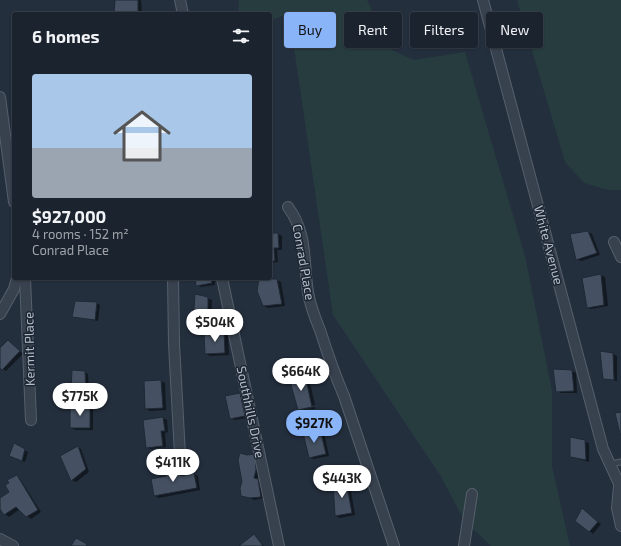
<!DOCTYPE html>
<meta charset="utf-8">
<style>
body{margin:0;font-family:"Exo 2",sans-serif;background:#282f3a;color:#f1f3f6;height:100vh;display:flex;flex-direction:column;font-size:15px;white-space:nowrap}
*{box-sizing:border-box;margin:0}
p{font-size:13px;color:#a0a4aa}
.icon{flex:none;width:22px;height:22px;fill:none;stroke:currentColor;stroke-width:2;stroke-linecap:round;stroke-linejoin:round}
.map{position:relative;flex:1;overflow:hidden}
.drawer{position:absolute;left:12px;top:12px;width:260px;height:268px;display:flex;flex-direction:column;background:#1b232e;border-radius:4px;box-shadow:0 1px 3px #0004,0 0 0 1px #39404a}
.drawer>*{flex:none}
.hud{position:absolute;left:284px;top:12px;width:277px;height:36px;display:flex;gap:8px}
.price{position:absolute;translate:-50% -34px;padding:0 9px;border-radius:14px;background:#fff;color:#222;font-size:13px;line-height:26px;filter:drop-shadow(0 1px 2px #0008)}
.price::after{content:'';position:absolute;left:50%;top:24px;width:12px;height:9px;margin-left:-6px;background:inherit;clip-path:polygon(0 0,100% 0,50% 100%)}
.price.on{background:#8ab4f8;color:#111}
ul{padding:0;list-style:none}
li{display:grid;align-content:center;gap:8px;height:212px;padding:0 20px}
li span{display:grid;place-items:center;height:124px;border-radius:4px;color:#555}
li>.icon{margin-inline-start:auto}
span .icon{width:72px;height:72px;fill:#fffc;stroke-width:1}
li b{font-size:17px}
h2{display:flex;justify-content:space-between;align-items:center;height:48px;padding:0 20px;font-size:17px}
.tag{padding:0 14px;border-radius:4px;background:#1b232e;box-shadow:0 1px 3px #0004,0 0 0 1px #39404a;font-size:14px;line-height:36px}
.tag.on{background:#8ab4f8;color:#111}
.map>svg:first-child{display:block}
.green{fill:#263c3f}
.shadow{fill:#0007}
.building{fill:#455162;stroke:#1f2835}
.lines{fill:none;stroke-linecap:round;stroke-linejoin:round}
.lane-casing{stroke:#565f6c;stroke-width:7}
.street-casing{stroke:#565f6c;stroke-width:12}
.lane{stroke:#38414e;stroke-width:5}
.street{stroke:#38414e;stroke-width:10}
.labels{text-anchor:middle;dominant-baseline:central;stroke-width:3;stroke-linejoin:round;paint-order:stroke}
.street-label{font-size:13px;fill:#b4bcc9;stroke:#1d2633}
</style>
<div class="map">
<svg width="621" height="546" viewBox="0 0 621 546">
<rect width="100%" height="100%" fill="#242f3e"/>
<!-- green -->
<g class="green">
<path d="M239,0H367L390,49L414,60L465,52L525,256L552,391V466L570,546H491L464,520L440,475L333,315L289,13L270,21V14H238Z"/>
<path d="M517,0H621V190H608L584,183L565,162Z"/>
</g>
<!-- shadow -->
<g class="shadow">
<path d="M116,0H141L142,14H115Z"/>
<path d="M588,232L592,234L600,255L581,261L577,259Z"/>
<path d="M270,234H278L282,236V250H277L278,262L270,263Z"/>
<path d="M601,275L605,277L608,306L591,309L588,307Z"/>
<path d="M196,278H215V285L201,287L197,285Z"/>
<path d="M277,280L281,282L285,306L268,308L264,306Z"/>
<path d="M196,295L212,300L211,326L194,322Z"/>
<path d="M97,303L100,305L98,321L73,316Z"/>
<path d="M224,333L228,335L229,355L210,356L206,354Z"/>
<path d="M8,341L23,354L6,371L0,367V349Z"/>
<path d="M613,354L617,356V381L604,378Z"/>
<path d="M572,371L576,373L577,393H561L557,391Z"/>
<path d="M84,372L88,374L89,393H76L72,390Z"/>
<path d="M305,376L309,378L315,405L300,408V410L290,379Z"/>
<path d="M161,381L165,383L166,410L150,411L146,409Z"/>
<path d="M240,394L244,396L248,418L234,420L231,418Z"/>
<path d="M315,407V409L301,410Z"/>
<path d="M90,408L93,410V430H75L71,428Z"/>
<path d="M163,418L167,420L168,432L165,433L166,447L151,449L147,447Z"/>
<path d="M320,430L324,432L329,456L313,459L310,457Z"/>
<path d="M571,438L589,443V462L571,457Z"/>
<path d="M14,444L28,452L25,462L14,458Z"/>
<path d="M78,447L81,449L89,472L76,482L72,480Z"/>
<path d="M255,455L260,472L257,480L262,483L264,498L254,500L242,495L247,456Z"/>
<path d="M180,469L183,471L184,476L194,474L198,476L200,490L159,498L155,496L152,480L167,477Z"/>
<path d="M17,476L20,479L41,512L31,519L20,509L9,517L5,514L0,507V499L11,492Z"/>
<path d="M346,482L350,485L355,515L340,518L336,516Z"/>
<path d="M585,512L601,524L593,534L577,520Z"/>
<path d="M254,536L264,546H241Z"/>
</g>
<!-- building -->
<g class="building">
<path d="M115,0H138V14H114Z"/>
<path d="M588,231L597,253L576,260L570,234Z"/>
<path d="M270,233H278L279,248H274L275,261H270Z"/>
<path d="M601,274L604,305L587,308L582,278Z"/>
<path d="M195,278H211L212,283L196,286Z"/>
<path d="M259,279H277L282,304L263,306L257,291Z"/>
<path d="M195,294L208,297V325L193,323Z"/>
<path d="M75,301L97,302L95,320L72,317Z"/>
<path d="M224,332L225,353L205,354L204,334Z"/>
<path d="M8,340L20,351L2,370L0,368V348Z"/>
<path d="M600,351L613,353L614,380L603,379Z"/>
<path d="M553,369L572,370L574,391L556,392Z"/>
<path d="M72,370L85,371L86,392L71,391Z"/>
<path d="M305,375L312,407L298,410L289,378Z"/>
<path d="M161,380L163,408L145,409L144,381Z"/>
<path d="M240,393L245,416L230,419L225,396Z"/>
<path d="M70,405L90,407V428H70Z"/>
<path d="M621,412V434H620L615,413Z"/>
<path d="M163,417L165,431H161L163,446L146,448L143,420Z"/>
<path d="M320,429L326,454L309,458L303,433Z"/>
<path d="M570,437L585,440L586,460L570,457Z"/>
<path d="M14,443L25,449L22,461L9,456Z"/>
<path d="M78,446L86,469L71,481L60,456Z"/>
<path d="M240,453L247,455L255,454L256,470L254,478L258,479L261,497L250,498L241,496L240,488L242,482L238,460Z"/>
<path d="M180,468L181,476L194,473L197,488L154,496L151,479L166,476L165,471Z"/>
<path d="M17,475L38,510L26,517L16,507L4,515L0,509V498L9,492L5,485L9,483L7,480Z"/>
<path d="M346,481L352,513L335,516L333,483Z"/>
<path d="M582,508L598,522L589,532L575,521Z"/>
<path d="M254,534L263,546H239Z"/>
<path d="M76,538L87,544L86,546H71Z"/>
</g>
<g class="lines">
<defs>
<path id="lane" d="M611,464L621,462"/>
<g id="street">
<path d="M180,0L183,14"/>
<path d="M483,0L603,449L621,488"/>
<path d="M0,97L14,202"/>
<path d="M288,207C308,234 303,261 308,292C310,305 315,318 320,330C327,352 335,375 344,396L394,546"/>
<path d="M614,242L621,257"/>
<path d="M25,278L31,420"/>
<path d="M173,278L174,344L180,455"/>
<path d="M222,278L279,546"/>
<path d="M0,314L14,289L17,278"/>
<path d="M619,486L617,508L621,526"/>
<path d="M0,539L13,546"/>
<path d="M464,546L472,494"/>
</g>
</defs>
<!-- lane casing -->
<use href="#lane" class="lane-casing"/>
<!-- street casing -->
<use href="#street" class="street-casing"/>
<!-- lane -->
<use href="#lane" class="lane"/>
<!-- street -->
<use href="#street" class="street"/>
</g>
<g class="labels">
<!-- street labels -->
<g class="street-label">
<text transform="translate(549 245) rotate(75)">White Avenue</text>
<text transform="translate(304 262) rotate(80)">Conrad Place</text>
<text transform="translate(29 349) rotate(-91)">Kermit Place</text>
<text transform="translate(251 412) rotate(78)">Southhills Drive</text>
</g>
</g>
</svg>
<b class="price" style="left:215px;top:343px">$504K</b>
<b class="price" style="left:301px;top:392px">$664K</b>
<b class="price" style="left:80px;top:417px">$775K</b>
<b class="price on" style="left:314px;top:444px">$927K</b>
<b class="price" style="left:173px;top:483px">$411K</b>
<b class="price" style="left:342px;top:499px">$443K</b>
<div class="hud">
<a class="tag on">Buy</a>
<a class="tag">Rent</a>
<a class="tag">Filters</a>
<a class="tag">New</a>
</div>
<section class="drawer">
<h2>6 homes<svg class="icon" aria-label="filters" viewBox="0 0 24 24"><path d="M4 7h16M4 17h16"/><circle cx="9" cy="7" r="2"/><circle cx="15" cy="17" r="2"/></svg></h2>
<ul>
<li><span style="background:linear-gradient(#a9c7e8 60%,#9aa5b1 0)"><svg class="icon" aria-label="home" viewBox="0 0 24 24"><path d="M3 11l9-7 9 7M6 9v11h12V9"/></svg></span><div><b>$927,000</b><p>4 rooms · 152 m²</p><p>Conrad Place</p></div></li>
</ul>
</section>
</div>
